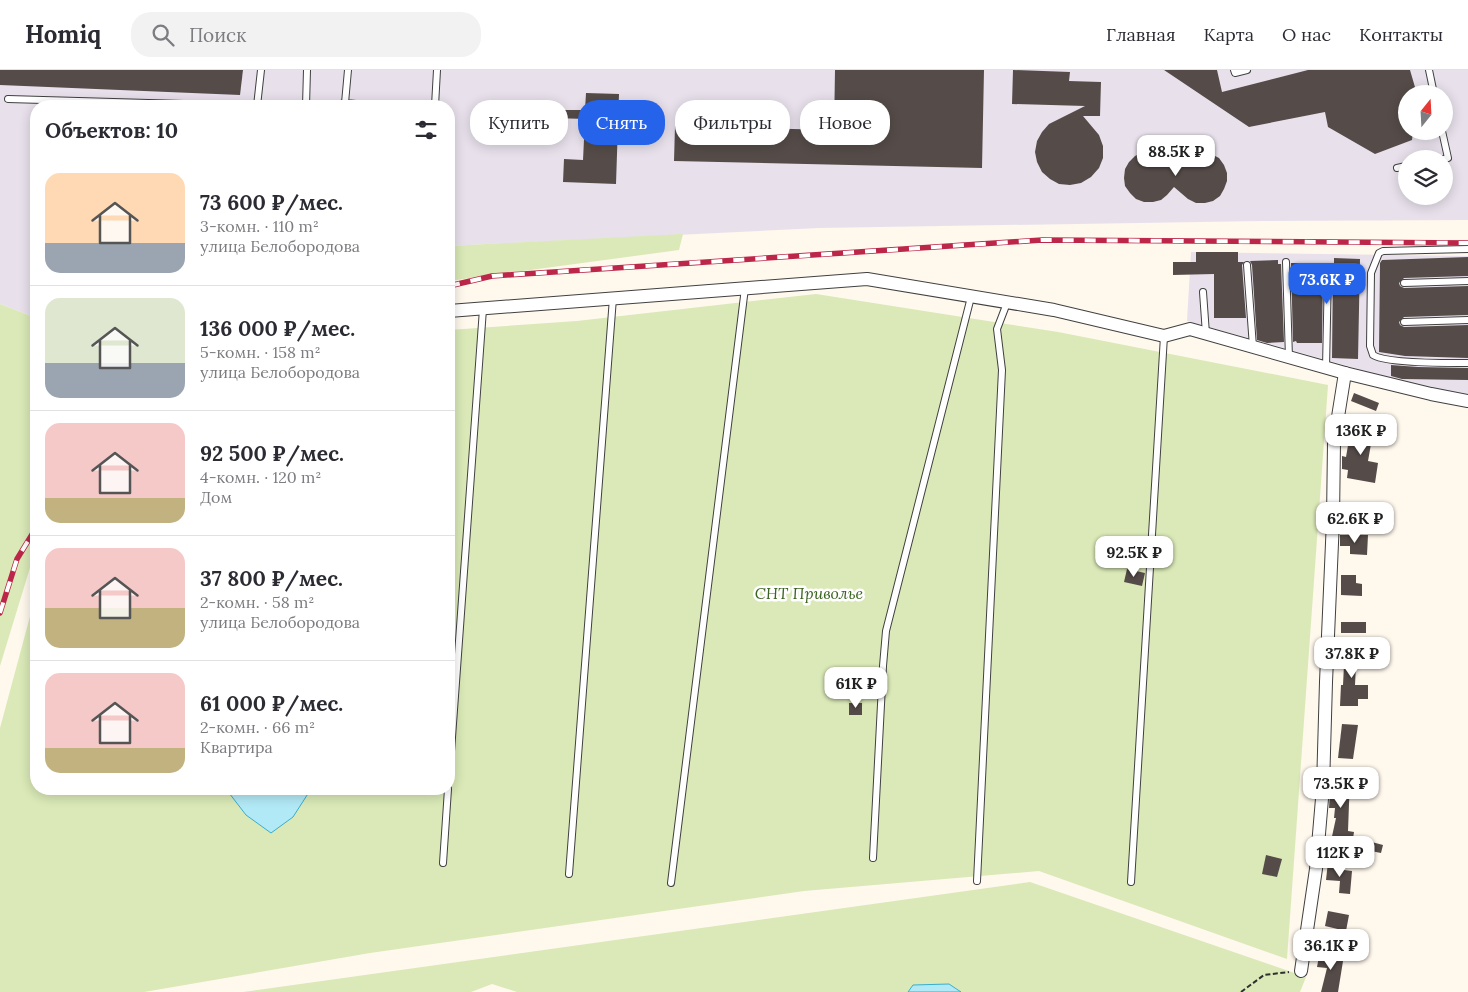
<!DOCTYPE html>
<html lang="ru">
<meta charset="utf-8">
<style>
body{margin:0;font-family:Lora,serif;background:#f2f2f3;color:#2b2b33;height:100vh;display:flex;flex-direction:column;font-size:19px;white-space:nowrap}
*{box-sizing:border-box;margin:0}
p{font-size:16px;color:#7c7c81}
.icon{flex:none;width:28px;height:28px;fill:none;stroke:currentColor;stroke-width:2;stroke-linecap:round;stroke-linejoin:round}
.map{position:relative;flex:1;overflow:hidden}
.side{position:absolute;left:30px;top:30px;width:425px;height:695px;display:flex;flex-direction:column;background:#fff;border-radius:20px;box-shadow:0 2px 12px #0003}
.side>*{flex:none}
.top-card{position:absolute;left:470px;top:30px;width:475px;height:45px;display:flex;gap:10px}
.needle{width:32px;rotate:18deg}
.controls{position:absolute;left:1398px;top:15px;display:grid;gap:10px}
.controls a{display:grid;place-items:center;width:55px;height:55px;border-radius:50%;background:#fff;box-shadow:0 2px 12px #0003;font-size:25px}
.price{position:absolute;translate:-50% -42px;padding:0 11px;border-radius:10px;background:#fff;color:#222;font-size:16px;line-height:32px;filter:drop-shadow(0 1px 2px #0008)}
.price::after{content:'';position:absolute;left:50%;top:30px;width:15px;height:11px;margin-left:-8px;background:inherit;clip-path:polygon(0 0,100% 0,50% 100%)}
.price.current{background:#2563eb;color:#fff}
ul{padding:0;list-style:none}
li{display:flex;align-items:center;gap:15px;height:125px;padding:0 15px}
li+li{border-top:1px solid #e1e1e2}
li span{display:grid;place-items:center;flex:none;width:140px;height:100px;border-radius:15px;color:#555}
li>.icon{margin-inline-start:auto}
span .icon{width:60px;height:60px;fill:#fffc;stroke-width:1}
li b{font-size:21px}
h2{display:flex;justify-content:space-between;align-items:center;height:60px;padding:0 15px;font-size:21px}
.tag{padding:0 18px;border-radius:20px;background:#fff;box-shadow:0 2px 12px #0003;font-size:18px;line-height:45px}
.tag.current{background:#2563eb;color:#fff}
header{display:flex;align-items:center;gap:30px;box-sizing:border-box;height:70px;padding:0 25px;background:#fff;border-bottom:1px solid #e1e1e2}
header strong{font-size:24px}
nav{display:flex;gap:28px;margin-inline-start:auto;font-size:18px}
.search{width:350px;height:45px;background:#f2f2f3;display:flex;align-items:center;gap:12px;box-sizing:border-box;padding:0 18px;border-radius:20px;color:#7c7c81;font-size:19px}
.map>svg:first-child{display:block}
.industrial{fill:#e8e1ec;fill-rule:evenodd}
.green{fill:#dae9b7}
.water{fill:#b2e9f6;stroke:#39adcc}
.building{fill:#554c49}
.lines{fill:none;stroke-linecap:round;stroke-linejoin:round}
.lane-casing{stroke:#404040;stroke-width:8}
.street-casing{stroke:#404040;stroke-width:14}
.path{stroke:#2f2f2f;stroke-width:2;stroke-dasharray:5 2.5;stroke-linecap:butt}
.lane{stroke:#fff;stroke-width:6}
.street{stroke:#fff;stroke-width:12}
.rail-casing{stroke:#bc2649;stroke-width:5.5}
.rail{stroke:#fff;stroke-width:4;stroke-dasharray:11;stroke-linecap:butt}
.labels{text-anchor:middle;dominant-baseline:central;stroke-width:5;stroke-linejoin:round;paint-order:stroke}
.park-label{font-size:16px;font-style:italic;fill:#3a641e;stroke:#fff}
</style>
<header>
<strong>Homiq</strong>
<div class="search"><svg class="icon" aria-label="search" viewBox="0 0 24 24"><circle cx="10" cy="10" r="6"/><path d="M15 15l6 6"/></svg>Поиск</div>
<nav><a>Главная</a><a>Карта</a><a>О нас</a><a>Контакты</a></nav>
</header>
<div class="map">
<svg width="1468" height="922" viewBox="0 0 1468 922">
<rect width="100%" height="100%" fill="#fff8ed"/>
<!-- industrial -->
<g class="industrial">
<path d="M0,0H1468V150L1262,151L819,158L449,176V36H36V248L0,234ZM1406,24H1444V61H1406ZM1406,89H1444V126H1406Z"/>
<path d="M1191,182L1468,186V325L1429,319L1187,251Z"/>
</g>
<!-- green -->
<g class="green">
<path d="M683,164L679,180L449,211V176Z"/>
<path d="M816,224L1058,262L1328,315L1287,889L1039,801L804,821L370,883L144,922H0V658L32,539L36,529V719H449V260L577,251Z"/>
<path d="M0,234L36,248V484L32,491L0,596Z"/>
<path d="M1030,812L1306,907L1300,922H517L492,914L471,922H243Z"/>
</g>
<!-- water -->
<g class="water">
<path d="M226,719H311L293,747L271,763L246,745Z"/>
<path d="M949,914L961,922H908L913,915Z"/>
</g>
<!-- building -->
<g class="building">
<path d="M0,0H243L240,25L0,15Z"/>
<path d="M835,0H984L982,98L674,91L675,56L834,60Z"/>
<path d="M1013,0L1070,2L1069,11L1101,12L1100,46H1083L1099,65L1103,76V88L1099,98L1091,107L1081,113L1070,115L1059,114L1050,109L1042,102L1037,92L1035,82L1037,71L1042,62L1049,54L1085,36L1012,34Z"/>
<path d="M1164,0H1217L1222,22L1308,0H1410L1417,24H1406V61H1413L1412,70L1375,84L1328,57L1325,42L1249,57Z"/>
<path d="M586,23L619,24L616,114L563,112L564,89L583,90L585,49L555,48V40H585Z"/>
<path d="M1143,82H1151L1159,83L1166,88L1175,98L1187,86L1195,83L1203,82L1211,84L1219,88L1224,95L1227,103V111L1224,119L1220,126L1213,131L1205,133H1196L1188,129L1174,117L1167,125L1161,130L1153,132H1144L1136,129L1130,123L1125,116L1124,108L1125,99L1129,92L1135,86Z"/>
<path d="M1196,182H1238V192H1244L1242,195L1246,248H1214V204L1173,205V192H1196Z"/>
<path d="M1468,187V206L1404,208L1399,213L1400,216L1404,218L1468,216V245L1404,247L1399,252L1400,255L1404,257L1468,255V288L1405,286L1379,282L1380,193L1382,190Z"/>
<path d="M1334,188L1360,189L1358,289L1332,288L1333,199L1329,194L1325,195L1323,199L1322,273H1297L1296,271L1293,272L1291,193H1334Z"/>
<path d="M1278,190V194H1281L1284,272L1267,273L1257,270L1252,195L1250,191Z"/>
<path d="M1391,295L1418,297L1468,298V310L1402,309L1391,306Z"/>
<path d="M1354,323L1379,333L1376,341L1351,331Z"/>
<path d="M1351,358L1381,363L1379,375L1371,374L1368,391L1378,393L1375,413L1347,408L1348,400L1342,399V386L1346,387Z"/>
<path d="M1340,465H1368L1367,485L1350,484V476H1340Z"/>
<path d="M1127,499L1145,503L1142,516L1124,512Z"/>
<path d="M1341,505H1356V513L1362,514V526L1341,525Z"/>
<rect x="1341" y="552" width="25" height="11"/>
<path d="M1339,582L1369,584L1368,595L1356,594L1355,615H1368V629H1358V636H1340L1341,615H1343L1344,595H1338Z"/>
<rect x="849" y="633" width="13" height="12"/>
<path d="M1342,654L1358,655L1353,689L1338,688Z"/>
<path d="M1331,705L1350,707L1348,761L1354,762L1352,775L1331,771L1336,748H1334L1335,738H1329Z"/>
<path d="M1368,771L1383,775L1381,783L1366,780Z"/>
<path d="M1266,785L1282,789L1277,807L1262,804Z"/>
<path d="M1328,792L1337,793L1336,799L1352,801L1350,824L1339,823L1340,811L1326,810Z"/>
<path d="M1328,841L1349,845L1346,861L1325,856Z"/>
<path d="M1320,881L1344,885L1338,922H1321L1327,898L1317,897Z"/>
</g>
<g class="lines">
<defs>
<g id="lane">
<path d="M348,0L345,33L378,36"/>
<path d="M1234,0L1235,3L1247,0"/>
<path d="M1429,0L1434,24"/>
<path d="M8,29L254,36"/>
<path d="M257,36L261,0"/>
<path d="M306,36L307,0"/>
<path d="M333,36L345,33"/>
<path d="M435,36L437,0"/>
<path d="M1442,61L1448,88L1444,89"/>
<path d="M1397,98L1406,96"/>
<path d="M1468,179L1383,181L1379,183L1371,203L1370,276L1373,285C1387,294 1449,293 1468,293"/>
<path d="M1286,192L1289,288"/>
<path d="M1247,195L1253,277"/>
<path d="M1404,213L1468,211"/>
<path d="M1203,222L1206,264"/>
<path d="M1404,252L1468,250"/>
<path d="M1326,298L1328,199"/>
<path d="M449,709L483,239"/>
<path d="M873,788L883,596L886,561L971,227"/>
<path d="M443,793L448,719"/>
<path d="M569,804L613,228"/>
<path d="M977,811L1002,300L997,259L1007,233"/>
<path d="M1131,812L1164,266"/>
<path d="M671,813L745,218"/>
</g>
<g id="street">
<path d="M449,241L867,209L1054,240L1164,266L1190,259L1345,303L1431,324L1468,331"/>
<path d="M1301,901L1316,799L1323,717L1326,612L1333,450L1334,372L1345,303"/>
</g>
</defs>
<!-- lane casing -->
<use href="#lane" class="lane-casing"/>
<!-- street casing -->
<use href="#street" class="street-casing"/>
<!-- path -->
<path class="path" d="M1241,922L1264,905L1289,902"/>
<!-- lane -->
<use href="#lane" class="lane"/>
<!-- street -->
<use href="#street" class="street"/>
<defs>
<g id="rail">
<path d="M449,216L492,206L1042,170L1468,173"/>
<path d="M0,543L17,489L36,458"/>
</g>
</defs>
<!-- rail casing -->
<use href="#rail" class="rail-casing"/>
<!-- rail -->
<use href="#rail" class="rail"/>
</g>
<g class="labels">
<!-- park labels -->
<g class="park-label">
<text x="809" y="523">СНТ Приволье</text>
</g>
</g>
</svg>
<div class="controls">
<a><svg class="needle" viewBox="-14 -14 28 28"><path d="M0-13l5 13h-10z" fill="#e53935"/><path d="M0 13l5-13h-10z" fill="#7c7c81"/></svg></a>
<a><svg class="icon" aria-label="layers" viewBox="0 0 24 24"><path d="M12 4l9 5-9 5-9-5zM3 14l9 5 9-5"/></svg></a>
</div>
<b class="price" style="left:1176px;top:107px">88.5K ₽</b>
<b class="price current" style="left:1327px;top:235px">73.6K ₽</b>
<b class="price" style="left:1361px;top:386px">136K ₽</b>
<b class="price" style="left:1355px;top:474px">62.6K ₽</b>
<b class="price" style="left:1134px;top:508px">92.5K ₽</b>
<b class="price" style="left:1352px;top:609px">37.8K ₽</b>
<b class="price" style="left:856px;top:639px">61K ₽</b>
<b class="price" style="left:1341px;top:739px">73.5K ₽</b>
<b class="price" style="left:1340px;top:808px">112K ₽</b>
<b class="price" style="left:1331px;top:901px">36.1K ₽</b>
<div class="top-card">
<a class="tag">Купить</a>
<a class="tag current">Снять</a>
<a class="tag">Фильтры</a>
<a class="tag">Новое</a>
</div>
<section class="side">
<h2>Объектов: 10<svg class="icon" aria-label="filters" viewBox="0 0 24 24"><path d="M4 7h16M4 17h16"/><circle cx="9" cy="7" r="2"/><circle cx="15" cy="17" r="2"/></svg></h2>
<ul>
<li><span style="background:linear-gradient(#ffd9b3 70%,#9aa5b1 0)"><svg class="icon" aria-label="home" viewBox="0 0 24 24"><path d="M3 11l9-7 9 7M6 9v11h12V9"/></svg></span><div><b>73 600 ₽/мес.</b><p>3-комн. · 110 m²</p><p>улица Белобородова</p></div></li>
<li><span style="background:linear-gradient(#dfe7d0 65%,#9aa5b1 0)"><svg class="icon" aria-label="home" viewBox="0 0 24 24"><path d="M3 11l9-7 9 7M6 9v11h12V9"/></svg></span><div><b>136 000 ₽/мес.</b><p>5-комн. · 158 m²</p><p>улица Белобородова</p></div></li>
<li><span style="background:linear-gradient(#f6c9c9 75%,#c2b280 0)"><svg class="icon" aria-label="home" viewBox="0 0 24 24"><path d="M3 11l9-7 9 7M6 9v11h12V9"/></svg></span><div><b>92 500 ₽/мес.</b><p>4-комн. · 120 m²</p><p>Дом</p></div></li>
<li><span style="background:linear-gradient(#f6c9c9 60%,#c2b280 0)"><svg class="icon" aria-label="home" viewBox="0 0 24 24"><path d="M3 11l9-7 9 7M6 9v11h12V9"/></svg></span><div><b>37 800 ₽/мес.</b><p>2-комн. · 58 m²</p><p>улица Белобородова</p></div></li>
<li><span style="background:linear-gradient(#f6c9c9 75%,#c2b280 0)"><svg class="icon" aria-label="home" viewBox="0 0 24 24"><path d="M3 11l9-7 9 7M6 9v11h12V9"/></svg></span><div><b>61 000 ₽/мес.</b><p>2-комн. · 66 m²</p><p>Квартира</p></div></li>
</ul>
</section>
</div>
